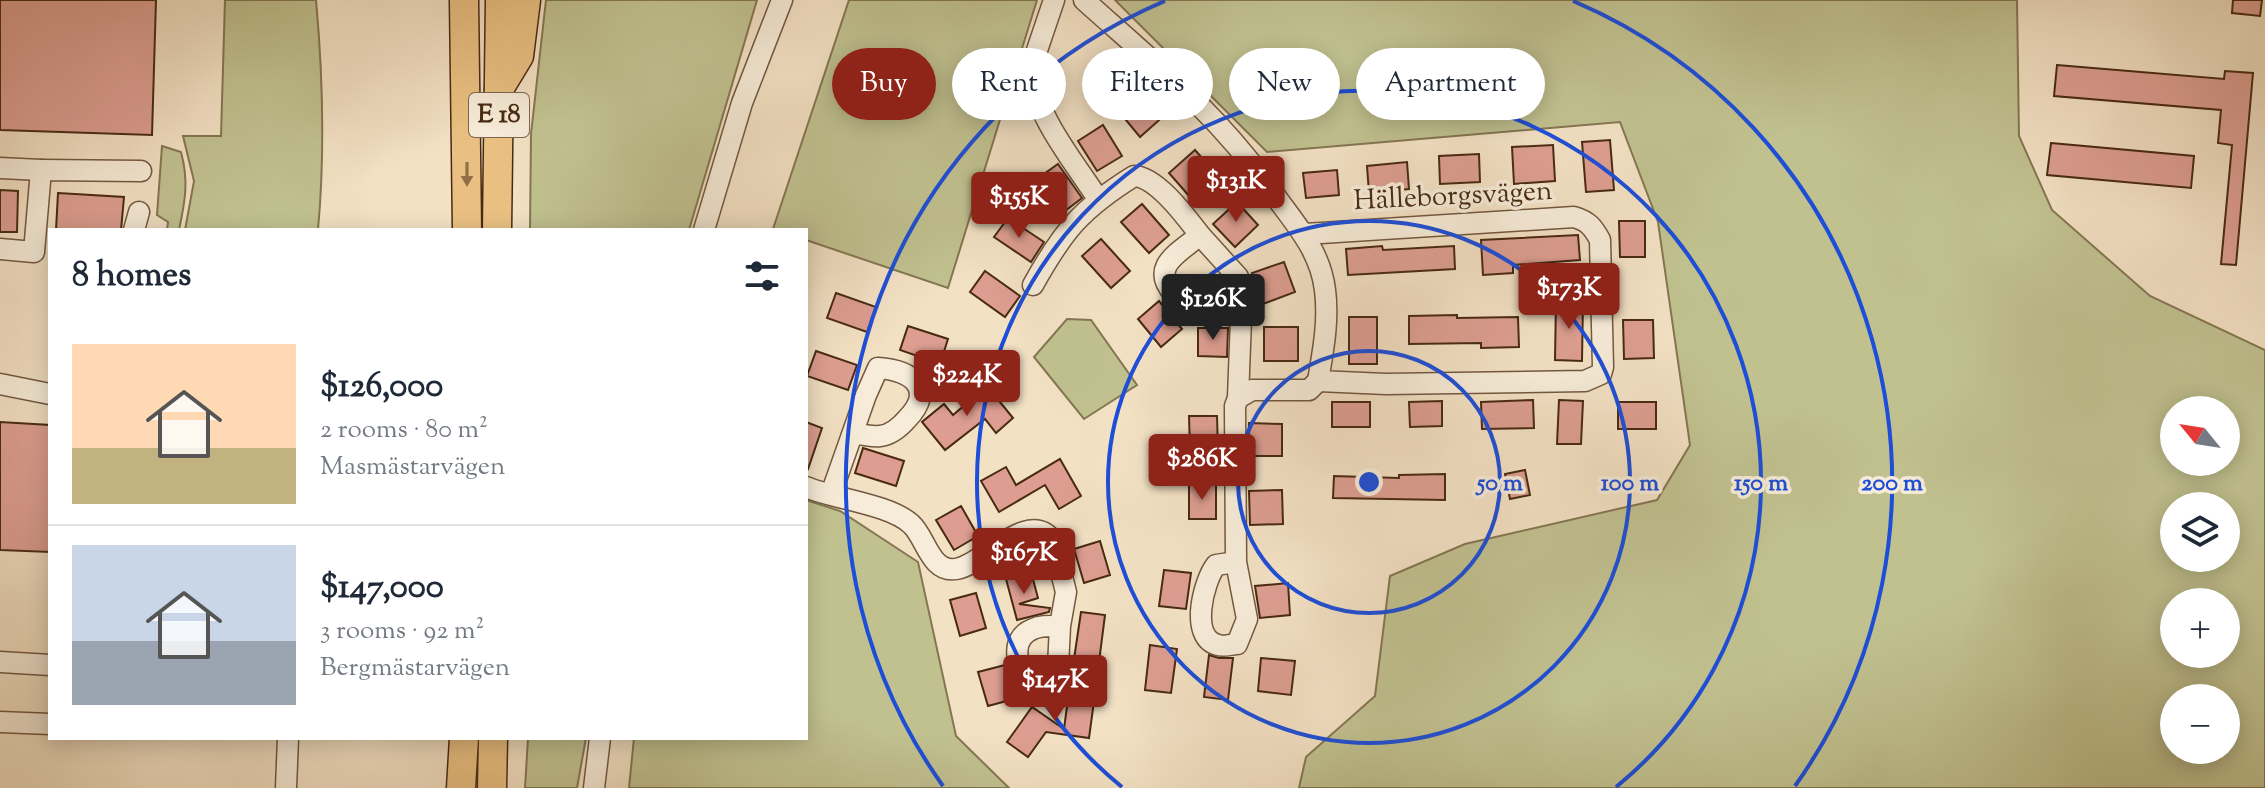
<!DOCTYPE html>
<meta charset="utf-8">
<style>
body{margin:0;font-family:"Sorts Mill Goudy",serif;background:#f2f2f3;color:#1f2937;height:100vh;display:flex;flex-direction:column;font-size:30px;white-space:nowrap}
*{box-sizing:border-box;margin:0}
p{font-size:26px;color:#747a83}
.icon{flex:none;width:44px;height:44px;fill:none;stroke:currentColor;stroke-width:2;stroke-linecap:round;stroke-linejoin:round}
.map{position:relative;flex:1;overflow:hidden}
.panel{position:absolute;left:48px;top:228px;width:760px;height:512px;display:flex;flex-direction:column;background:#fff;border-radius:0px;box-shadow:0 4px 20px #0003}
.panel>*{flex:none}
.top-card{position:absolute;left:832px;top:48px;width:760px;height:72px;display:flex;gap:16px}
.needle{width:52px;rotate:300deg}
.tools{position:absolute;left:2160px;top:396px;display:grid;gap:16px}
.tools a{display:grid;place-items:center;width:80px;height:80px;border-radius:50%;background:#fff;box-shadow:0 4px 20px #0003;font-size:40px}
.price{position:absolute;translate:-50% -68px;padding:0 18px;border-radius:8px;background:#8f2418;color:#fff;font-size:26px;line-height:52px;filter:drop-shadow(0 2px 4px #0008)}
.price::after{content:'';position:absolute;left:50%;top:48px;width:24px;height:18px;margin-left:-12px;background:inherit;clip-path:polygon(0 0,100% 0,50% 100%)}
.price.on{background:#222;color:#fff}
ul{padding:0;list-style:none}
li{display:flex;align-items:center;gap:24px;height:200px;padding:0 24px}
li+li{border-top:2px solid #e0e1e3}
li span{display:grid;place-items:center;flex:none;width:224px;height:160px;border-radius:0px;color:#555}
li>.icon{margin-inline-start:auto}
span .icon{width:96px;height:96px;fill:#fffc;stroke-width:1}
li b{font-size:34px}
h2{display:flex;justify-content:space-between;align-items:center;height:96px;padding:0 24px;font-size:34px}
.pill{padding:0 28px;border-radius:36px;background:#fff;box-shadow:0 4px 20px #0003;font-size:28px;line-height:72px}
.pill.on{background:#8f2418;color:#fff}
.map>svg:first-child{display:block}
.green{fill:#c1c190;stroke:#847652;stroke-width:2;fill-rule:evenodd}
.building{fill:#dd9e91;stroke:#482a13;stroke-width:2}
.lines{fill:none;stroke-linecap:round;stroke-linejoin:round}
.minor-casing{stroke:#73583f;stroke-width:23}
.highway-casing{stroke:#482a13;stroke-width:31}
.minor{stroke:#f7ecd9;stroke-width:20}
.highway{stroke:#eac082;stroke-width:28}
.oneway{fill:#916e45}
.ring{fill:none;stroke:#1d4ed8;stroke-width:4}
.labels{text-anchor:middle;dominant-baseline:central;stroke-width:7;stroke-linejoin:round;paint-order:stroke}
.shield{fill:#f7ecd9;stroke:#7c644e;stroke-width:2}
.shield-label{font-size:26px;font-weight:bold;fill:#482a13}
.street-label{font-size:28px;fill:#482a13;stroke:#f7ecd9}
.centre{fill:#1d4ed8;stroke:#f7ecd9;stroke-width:4}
.ring-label{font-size:24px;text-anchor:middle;font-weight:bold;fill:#1d4ed8;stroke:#f7ecd9;stroke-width:7;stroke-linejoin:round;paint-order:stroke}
</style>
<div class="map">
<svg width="2265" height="788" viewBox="0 0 2265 788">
<rect width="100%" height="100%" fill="#f3e1c4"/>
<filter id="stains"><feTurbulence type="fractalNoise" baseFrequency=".0025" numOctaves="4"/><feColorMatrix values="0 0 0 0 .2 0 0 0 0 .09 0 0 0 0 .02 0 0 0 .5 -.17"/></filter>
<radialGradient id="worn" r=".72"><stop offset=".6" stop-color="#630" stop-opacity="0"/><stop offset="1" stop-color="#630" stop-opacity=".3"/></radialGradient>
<!-- green -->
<g class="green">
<path d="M225,0H316C323,77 325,153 318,230H185L194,181L183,136H221Z"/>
<path d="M546,0H757L689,230H530L531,134Z"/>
<path d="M849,0H1037L948,288L806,240V230L773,229Z"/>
<path d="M1115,0H2017L2019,136L2052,210L2150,296L2265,350V788H1299L1306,757L1375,696L1390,576L1465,544L1657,500L1690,445L1658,222L1620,122L1267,152ZM2226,410V462H2174V410ZM2174,506H2226V558H2174ZM2226,602V654H2174V602ZM2226,698V750H2174V698Z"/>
<path d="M162,146L181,152C189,181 185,202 179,230H167L168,222L157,215Z"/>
<path d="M1067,319L1091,320L1137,385L1084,419L1034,357Z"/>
<path d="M806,500L840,511L918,562L956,736L1009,788H629L634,738H806Z"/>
<path d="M528,738H586L577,788H525Z"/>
</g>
<!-- building -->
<g class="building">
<path d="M0,0H156L152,135L0,130Z"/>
<path d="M2233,0H2262L2260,16L2232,13Z"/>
<path d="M2057,65L2224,79L2225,71L2253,73L2236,265L2221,264L2232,145L2218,143L2221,110L2054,96Z"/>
<path d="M1147,91L1166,114L1140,137L1121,114Z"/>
<path d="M1103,125L1122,156L1097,171L1078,141Z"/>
<path d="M1610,140L1614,190L1586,192L1582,142Z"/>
<path d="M2051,143L2194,156L2191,188L2047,175Z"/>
<path d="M1553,145L1555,181L1514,184L1512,147Z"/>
<path d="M1195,150L1216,174L1190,197L1169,173Z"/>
<path d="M1479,154L1480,182L1440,184L1439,156Z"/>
<path d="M1407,162L1409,189L1369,193L1367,166Z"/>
<path d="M1058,164L1082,198L1061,214L1037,179Z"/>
<path d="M1337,170L1339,195L1306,198L1303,173Z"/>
<path d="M0,190L18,191L17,232H0Z"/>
<path d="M58,193L124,197L121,230H56Z"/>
<path d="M1237,202L1258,225L1235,247L1213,224Z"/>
<path d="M1142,204L1169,235L1149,253L1121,222Z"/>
<path d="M1008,218L1044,242L1031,262L994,237Z"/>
<path d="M1619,221H1645V257H1620Z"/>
<path d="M1578,235L1580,260L1513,265V273L1483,275L1481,240Z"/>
<path d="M1101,239L1130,271L1111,288L1082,256Z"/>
<path d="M1382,246L1383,250L1454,246L1455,269L1348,275L1346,249Z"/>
<path d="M1284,262L1295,292L1263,304L1252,273Z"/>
<path d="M985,271L1020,296L1005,317L970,292Z"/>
<path d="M836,293L876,307L867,332L827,318Z"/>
<path d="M1159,301L1182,329L1161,347L1138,319Z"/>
<path d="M1556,301H1583L1582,361L1555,360Z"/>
<path d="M1457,315V318L1518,317L1519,347L1481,348V343L1409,344V316Z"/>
<rect x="1349" y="317" width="28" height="47"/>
<path d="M1623,320H1653L1654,358L1624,359Z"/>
<path d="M908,326L948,339L940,364L900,350Z"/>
<rect x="1264" y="327" width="34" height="34"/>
<path d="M1198,328H1228L1227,357L1198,356Z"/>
<path d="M816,351L857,365L848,390L807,376Z"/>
<path d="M987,386L1013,418L996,433L985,419L945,450L922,422L944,404L953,415Z"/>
<path d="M1533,400L1534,428L1482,429L1481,402Z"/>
<path d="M1559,400L1583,401L1581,444H1557Z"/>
<path d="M1442,401V426L1410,427L1409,402Z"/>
<rect x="1332" y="402" width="38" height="25"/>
<rect x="1618" y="402" width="38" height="27"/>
<path d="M1189,416H1217L1218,451H1190Z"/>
<path d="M0,422L50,425V552L0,550Z"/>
<path d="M806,422L822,428L808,469L806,468Z"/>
<path d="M1249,423L1282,424V456H1248Z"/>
<path d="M863,448L904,461L896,486L855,473Z"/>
<path d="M1060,459L1081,496L1059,509L1045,485L999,512L981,481L1006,467L1016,485Z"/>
<path d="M1525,470L1530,495L1510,499L1505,474Z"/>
<path d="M1445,474V500L1333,498L1334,476L1399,478V475Z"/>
<rect x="1189" y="484" width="27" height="35"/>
<path d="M1282,490L1283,524L1250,525L1249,491Z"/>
<path d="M961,506L978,536L954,550L936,520Z"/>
<path d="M1100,541L1110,575L1084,583L1074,549Z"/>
<path d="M1164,570L1191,573L1186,609L1159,606Z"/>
<path d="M1031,572L1038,598L1019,604L1050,608L1049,612L1017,620L1006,579Z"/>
<path d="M1288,583L1290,615L1260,618L1255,586Z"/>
<path d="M976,593L986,628L960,636L950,600Z"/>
<path d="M1081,612L1105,615L1099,662L1074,659Z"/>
<path d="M1150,645L1177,649L1171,693L1145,690Z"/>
<path d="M1209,655L1219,658H1233L1228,700L1204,697Z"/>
<path d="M1261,658L1295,661L1291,695L1258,691Z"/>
<path d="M1005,665L1014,699L988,706L978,672Z"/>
<path d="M1069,691L1095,694L1089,738L1046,732L1028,757L1007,742L1032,707L1064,729Z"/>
</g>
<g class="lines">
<defs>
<g id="minor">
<path d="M1054,0L1031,68C1034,115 1073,160 1098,199"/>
<path d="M1084,0C1153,62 1217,113 1271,190C1294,223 1320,249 1325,290C1329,321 1323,351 1318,381L1386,384L1585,381L1601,374L1603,367L1600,240C1593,227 1588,221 1574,217L1305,234"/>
<path d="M0,168L41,170"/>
<path d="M134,230L139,212"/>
<path d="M704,230L742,103L782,0"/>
<path d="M0,249L34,252L41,170L141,171"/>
<path d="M1033,285C1063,231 1081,209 1134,176C1157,177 1186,217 1200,235C1179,253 1149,266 1174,294C1180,301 1185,308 1192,312L1228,314L1241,319L1242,292L1238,277L1200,235"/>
<path d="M0,384L50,394"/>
<path d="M1238,398L1252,390H1309L1318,381"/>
<path d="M806,487C834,499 889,504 911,524C926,537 930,573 956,569C984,565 1028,507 1053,541L1066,592L1060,626L1058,667L1053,681L1043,689L1032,686C1018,671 1007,639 1033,629C1041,625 1051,626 1060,626"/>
<path d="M831,494L866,395L878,368C912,370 936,389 907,419C900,427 891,435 880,436C872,437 863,435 854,433"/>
<path d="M1236,562L1216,565C1203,582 1189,638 1218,645C1223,647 1232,644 1237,644L1247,619L1236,562L1235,406L1238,398L1241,319"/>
<path d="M0,662L50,665"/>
<path d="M0,722L50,724"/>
<path d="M286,788L288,738"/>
<path d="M594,788L600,738"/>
</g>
<g id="highway">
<path d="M464,0L467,230"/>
<path d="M499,89L519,56L526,0"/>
<path d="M497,230L500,0"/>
<path d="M461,788L464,738"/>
<path d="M492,788L493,738"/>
</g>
</defs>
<!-- minor casing -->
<use href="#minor" class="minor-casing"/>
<!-- highway casing -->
<use href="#highway" class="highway-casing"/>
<!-- minor -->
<use href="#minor" class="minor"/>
<!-- highway -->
<use href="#highway" class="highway"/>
</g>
<!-- one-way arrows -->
<defs><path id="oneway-solid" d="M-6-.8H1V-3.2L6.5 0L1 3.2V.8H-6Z" transform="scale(2)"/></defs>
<use class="oneway" href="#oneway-solid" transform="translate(467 174) rotate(90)"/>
<!-- distance rings -->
<g class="ring">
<circle cx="1369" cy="482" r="131"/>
<circle cx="1369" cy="482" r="261"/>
<path d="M1122 787A392 392 0 1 1 1616 787"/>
<path d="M943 786A523 523 0 0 1 1165 1M1573 1A523 523 0 0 1 1795 786"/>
</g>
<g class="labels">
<!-- shield labels -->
<rect class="shield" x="469" y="93" width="60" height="44" rx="6"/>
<g class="shield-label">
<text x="499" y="115">E 18</text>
</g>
<!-- street labels -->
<g class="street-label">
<text transform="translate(1453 197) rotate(-3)">Hälleborgsvägen</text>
</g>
</g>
<circle cx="1369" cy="482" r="12" class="centre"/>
<g class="ring-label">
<text x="1500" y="490">50 m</text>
<text x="1630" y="490">100 m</text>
<text x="1761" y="490">150 m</text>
<text x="1892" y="490">200 m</text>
</g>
<rect width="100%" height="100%" filter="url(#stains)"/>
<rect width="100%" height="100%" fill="url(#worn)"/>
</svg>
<div class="tools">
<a><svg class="needle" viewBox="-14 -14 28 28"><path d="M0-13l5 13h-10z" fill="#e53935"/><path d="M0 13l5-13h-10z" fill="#747a83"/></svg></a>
<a><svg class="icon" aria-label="layers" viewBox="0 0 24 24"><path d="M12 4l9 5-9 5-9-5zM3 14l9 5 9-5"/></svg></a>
<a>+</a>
<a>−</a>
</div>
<b class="price" style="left:1236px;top:224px">$131K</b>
<b class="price" style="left:1019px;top:240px">$155K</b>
<b class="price" style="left:1569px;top:331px">$173K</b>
<b class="price on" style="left:1213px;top:342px">$126K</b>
<b class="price" style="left:967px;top:418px">$224K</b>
<b class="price" style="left:1202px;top:502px">$286K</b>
<b class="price" style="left:1024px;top:596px">$167K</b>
<b class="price" style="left:1055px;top:723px">$147K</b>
<div class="top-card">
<a class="pill on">Buy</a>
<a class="pill">Rent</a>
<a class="pill">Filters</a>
<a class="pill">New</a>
<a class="pill">Apartment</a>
</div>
<section class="panel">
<h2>8 homes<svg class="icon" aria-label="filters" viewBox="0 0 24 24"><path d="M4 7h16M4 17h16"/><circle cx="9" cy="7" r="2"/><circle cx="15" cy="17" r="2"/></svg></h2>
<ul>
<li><span style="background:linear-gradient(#ffd9b3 65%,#c2b280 0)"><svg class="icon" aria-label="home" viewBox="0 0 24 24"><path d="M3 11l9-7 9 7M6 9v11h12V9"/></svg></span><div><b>$126,000</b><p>2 rooms · 80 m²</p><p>Masmästarvägen</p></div></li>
<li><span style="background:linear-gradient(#c9d6e8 60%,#9aa5b1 0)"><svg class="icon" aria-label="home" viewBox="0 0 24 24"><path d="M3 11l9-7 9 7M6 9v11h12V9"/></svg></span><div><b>$147,000</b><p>3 rooms · 92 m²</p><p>Bergmästarvägen</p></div></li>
</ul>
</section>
</div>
